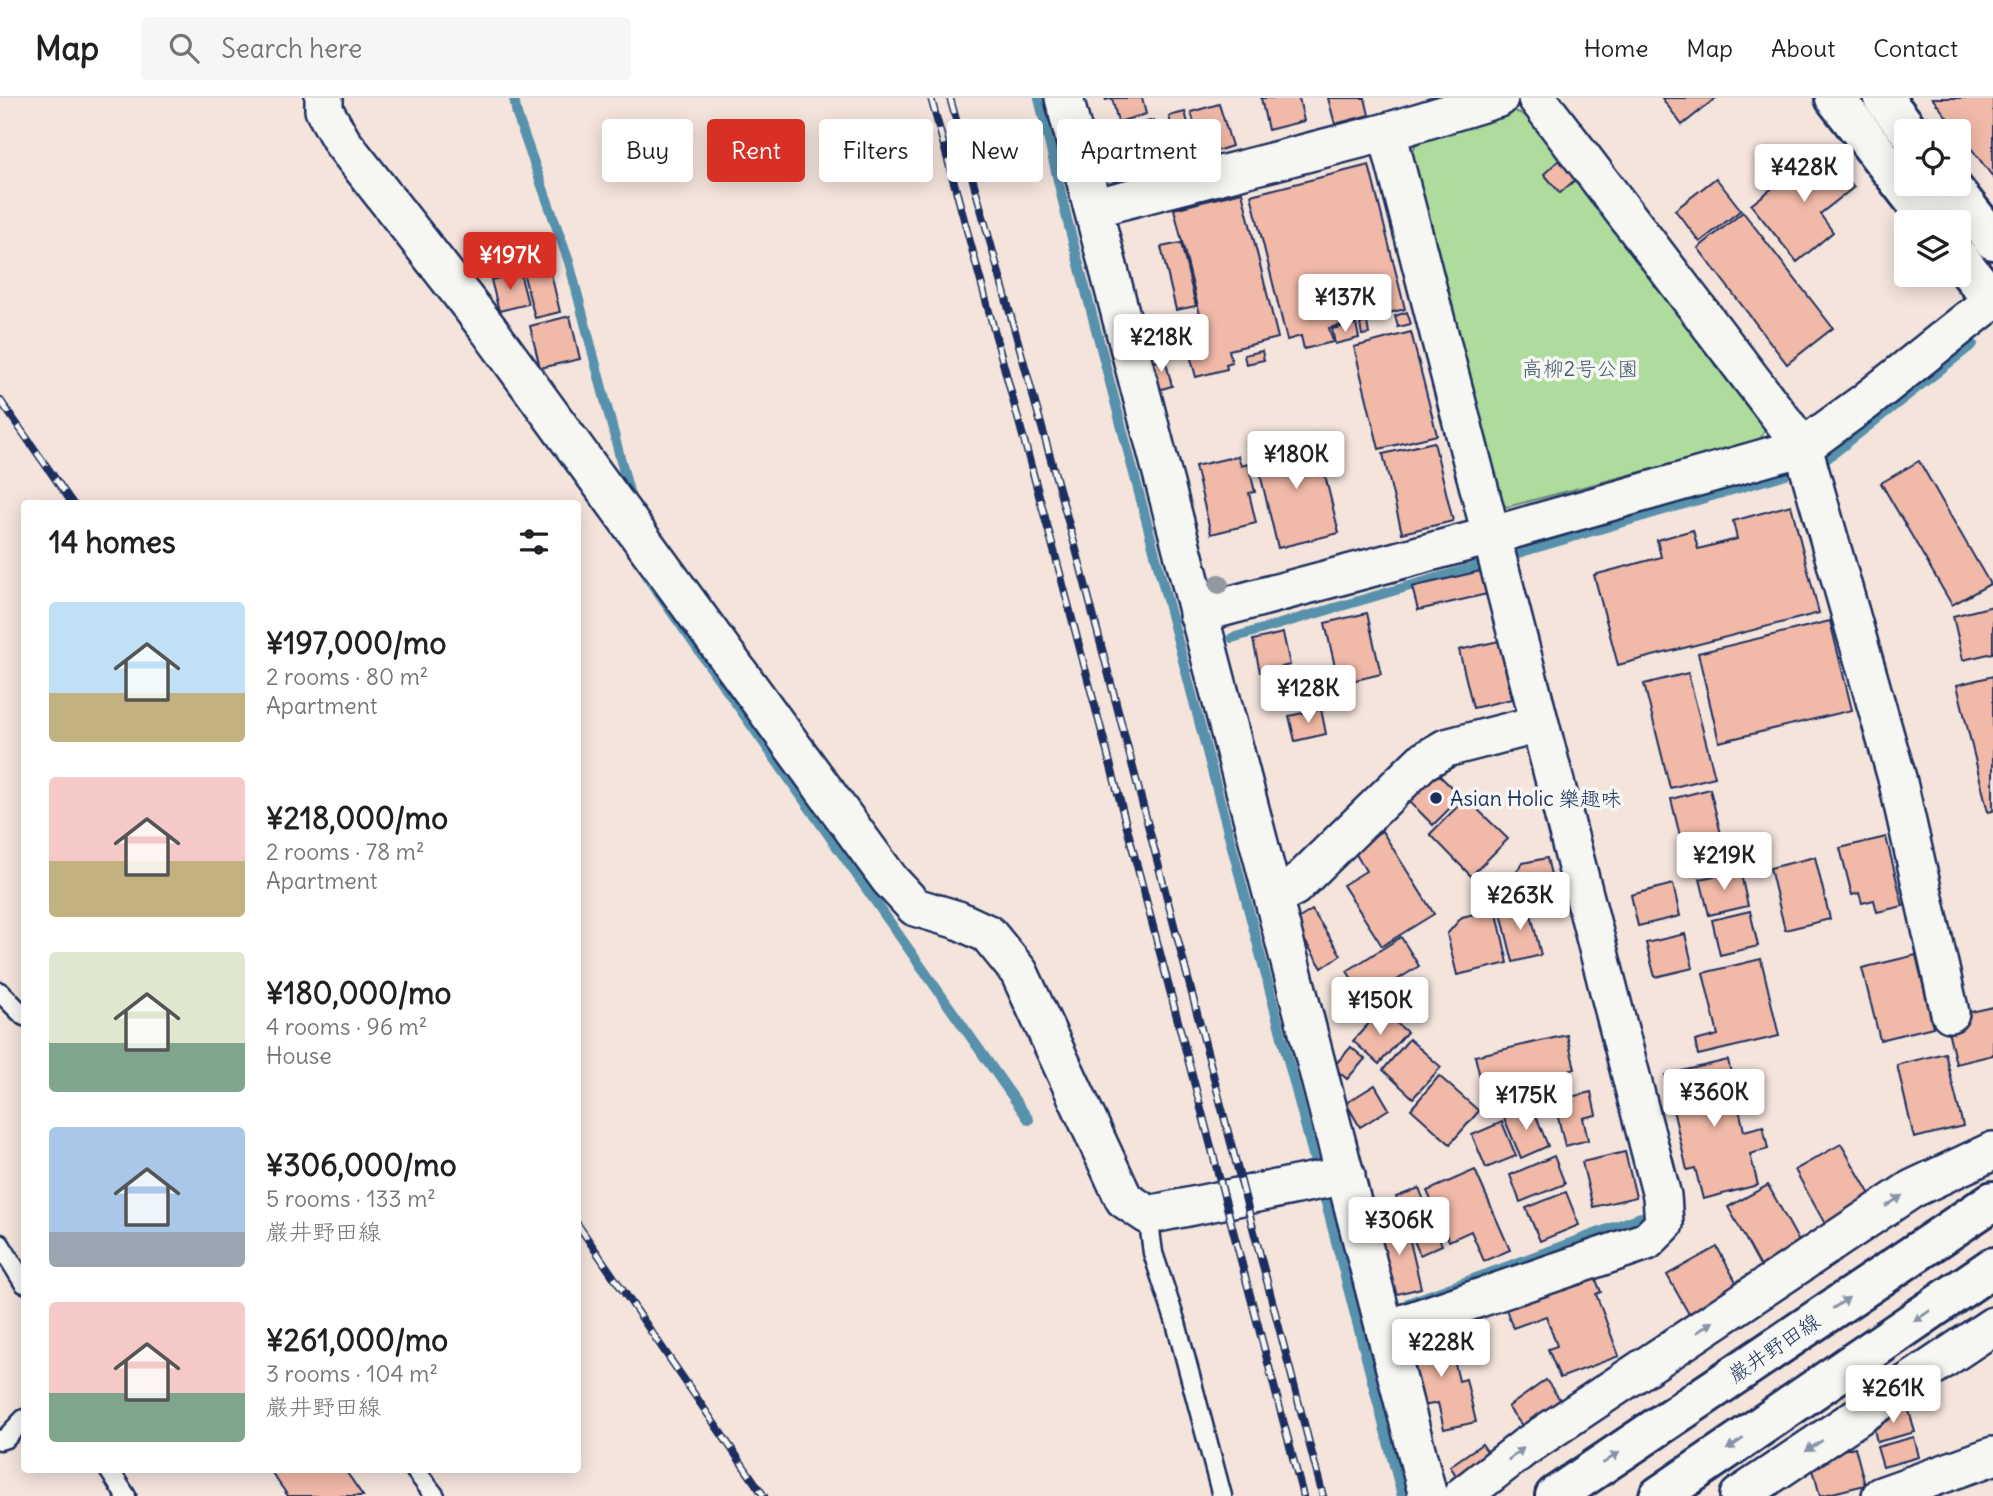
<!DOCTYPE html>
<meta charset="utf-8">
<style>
body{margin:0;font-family:Delius,"Klee One",sans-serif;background:#f6f6f6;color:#202124;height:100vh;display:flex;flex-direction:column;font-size:26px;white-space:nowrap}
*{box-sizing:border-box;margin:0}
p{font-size:23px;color:#757577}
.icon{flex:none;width:38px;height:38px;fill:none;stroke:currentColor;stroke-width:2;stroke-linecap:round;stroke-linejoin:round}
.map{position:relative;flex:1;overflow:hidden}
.details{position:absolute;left:21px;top:402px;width:560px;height:973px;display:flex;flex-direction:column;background:#fff;border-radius:7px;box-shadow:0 4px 18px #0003}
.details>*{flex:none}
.guide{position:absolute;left:602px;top:21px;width:665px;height:63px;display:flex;gap:14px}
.tools{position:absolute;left:1894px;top:21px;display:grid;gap:14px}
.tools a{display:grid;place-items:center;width:77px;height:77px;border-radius:7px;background:#fff;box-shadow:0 4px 18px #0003;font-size:35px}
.price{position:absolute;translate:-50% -60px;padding:0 16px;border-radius:7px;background:#fff;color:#222;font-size:23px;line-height:46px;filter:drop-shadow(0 2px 4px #0008)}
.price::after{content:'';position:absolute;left:50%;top:42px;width:21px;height:16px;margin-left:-10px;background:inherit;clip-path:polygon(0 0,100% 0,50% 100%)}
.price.on{background:#d93025;color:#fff}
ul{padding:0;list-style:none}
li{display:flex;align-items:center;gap:21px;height:175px;padding:0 28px}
li span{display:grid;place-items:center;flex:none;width:196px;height:140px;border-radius:7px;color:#555}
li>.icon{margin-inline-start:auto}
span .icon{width:84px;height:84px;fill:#fffc;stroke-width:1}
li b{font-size:30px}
h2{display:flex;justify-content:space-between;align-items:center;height:84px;padding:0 28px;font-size:30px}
.chip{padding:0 24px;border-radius:7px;background:#fff;box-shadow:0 4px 18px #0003;font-size:24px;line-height:63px}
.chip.on{background:#d93025;color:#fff}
header{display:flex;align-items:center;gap:42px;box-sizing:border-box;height:98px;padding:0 35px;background:#fff;border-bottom:2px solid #e0e0e0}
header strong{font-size:33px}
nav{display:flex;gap:38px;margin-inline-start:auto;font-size:24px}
.search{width:490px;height:63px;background:#f6f6f6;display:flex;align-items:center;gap:18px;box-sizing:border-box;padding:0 24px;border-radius:7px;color:#757577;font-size:26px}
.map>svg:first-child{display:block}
.green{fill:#aedc9c;stroke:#64867d;stroke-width:2}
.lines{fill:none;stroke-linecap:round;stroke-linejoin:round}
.stream{stroke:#5991ac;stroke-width:10}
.building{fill:#f1b9a7;stroke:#1b2f5e;stroke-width:2}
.lane-casing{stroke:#1b2f5e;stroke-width:23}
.street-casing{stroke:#1b2f5e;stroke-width:42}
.secondary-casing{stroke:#1b2f5e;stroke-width:44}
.lane{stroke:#f6f6f2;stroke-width:18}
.street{stroke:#f6f6f2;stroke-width:37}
.secondary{stroke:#f6f6f2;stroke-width:38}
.rail-casing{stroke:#1b2f5e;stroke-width:8}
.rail{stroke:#f6f6f2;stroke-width:5;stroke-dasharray:16;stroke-linecap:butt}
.tree{fill:#9198a0}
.oneway{fill:#8892a8}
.poi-dot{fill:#1b2f5e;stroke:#f6f6f2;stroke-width:2.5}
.labels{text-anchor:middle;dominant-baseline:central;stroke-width:7;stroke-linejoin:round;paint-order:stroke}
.park-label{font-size:21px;fill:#405a6e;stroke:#f6f6f2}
.poi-label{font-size:21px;fill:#1b2f5e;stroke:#f6f6f2;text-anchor:start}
.street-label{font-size:21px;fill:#1b2f5e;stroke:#f6f6f2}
</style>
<header>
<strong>Map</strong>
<div class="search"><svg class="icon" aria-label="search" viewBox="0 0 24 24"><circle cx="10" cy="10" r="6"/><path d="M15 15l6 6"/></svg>Search here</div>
<nav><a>Home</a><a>Map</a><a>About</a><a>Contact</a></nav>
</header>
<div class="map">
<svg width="1993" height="1398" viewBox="0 0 1993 1398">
<rect width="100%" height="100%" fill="#f4e4dc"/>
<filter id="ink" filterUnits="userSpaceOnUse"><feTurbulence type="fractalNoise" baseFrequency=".0143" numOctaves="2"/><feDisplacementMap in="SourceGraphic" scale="14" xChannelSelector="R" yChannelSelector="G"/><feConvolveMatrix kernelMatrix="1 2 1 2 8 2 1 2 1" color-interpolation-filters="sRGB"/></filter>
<g filter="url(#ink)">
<!-- green -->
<path class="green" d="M1511,11L1539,24L1767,329L1759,343L1507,409L1494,401L1408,67L1419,37Z"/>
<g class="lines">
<!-- stream -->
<g class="stream">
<path d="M514,0L517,17L569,164L632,405"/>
<path d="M1039,0L1067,121L1318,1076"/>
<path d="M1825,362L1973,246"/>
<path d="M1508,458L1793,374"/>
<path d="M647,479L1029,1022"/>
<path d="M1232,540L1478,468"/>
<path d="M1322,1090L1402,1398"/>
<path d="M1408,1205L1641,1119"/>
</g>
</g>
<!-- building -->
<g class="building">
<path d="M1105,0H1142L1146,16L1118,24L1112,0L1106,2Z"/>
<path d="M1261,0H1299L1304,23L1268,32Z"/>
<path d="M1328,0H1365L1369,17L1335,26Z"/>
<path d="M1662,0H1716L1682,27Z"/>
<path d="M1932,0H1993V79L1958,33Z"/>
<path d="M1219,6L1232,48L1204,57L1191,14Z"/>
<path d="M1185,14L1191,36L1175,40L1169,18Z"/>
<path d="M1154,22L1166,71L1132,80L1126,55L1131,53L1126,34L1133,32L1130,28Z"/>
<path d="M1823,50L1854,89L1820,116L1833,134L1797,164L1751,107Z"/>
<path d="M1123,55L1128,76L1104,82L1099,61Z"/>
<path d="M1559,62L1576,81L1560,95L1544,76Z"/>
<path d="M1369,67L1405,211L1329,230L1333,244L1304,251L1301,238L1287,242L1251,97Z"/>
<path d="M1716,80L1741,112L1700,144L1675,112Z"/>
<path d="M1242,94L1278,240L1229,252L1232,264L1226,266L1227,271L1196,279L1190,257L1184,259L1178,235L1203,229L1174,111Z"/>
<path d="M1743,114L1833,230L1787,266L1698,150Z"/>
<path d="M1181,145L1196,208L1176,212L1161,149Z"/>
<path d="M549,167L560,214L535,220L523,174Z"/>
<path d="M520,175L528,206L499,213L491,182Z"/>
<path d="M1407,214L1411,226L1398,229L1395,218Z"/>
<path d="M570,218L580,261L540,270L530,228Z"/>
<path d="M1367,224L1369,236L1362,237L1360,226Z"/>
<path d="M1356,226L1359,240L1335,246L1332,231Z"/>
<path d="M1411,234L1437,337L1379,351L1354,249Z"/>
<path d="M1262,253L1264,262L1246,266L1244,257Z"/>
<path d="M1165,261L1172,288L1158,292L1151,265Z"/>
<path d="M1315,336L1339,435L1278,450L1254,351Z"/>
<path d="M1434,344L1453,423L1402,435L1383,356Z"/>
<path d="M1238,358L1241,368L1248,366L1255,394L1249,395L1256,425L1211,436L1195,368Z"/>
<path d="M1919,363L1990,486L1952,507L1881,385Z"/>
<path d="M1791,407L1819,515L1618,567L1594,477L1661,459L1657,442L1693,432L1698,451L1737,441L1733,423Z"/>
<path d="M1481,473L1487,496L1418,512L1412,489Z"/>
<path d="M1993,508V555L1963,562L1953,518Z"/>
<path d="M1367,515L1381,576L1339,586L1325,525Z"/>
<path d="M1830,523L1852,612L1719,644L1698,555Z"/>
<path d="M1283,535L1290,567L1260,574L1253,542Z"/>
<path d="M1499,543L1512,601L1473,610L1459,552Z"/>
<path d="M1688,575L1715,679L1670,690L1644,586Z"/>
<path d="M1993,578V713L1988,714L1957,587Z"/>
<path d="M1321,611L1326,636L1295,643L1289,618Z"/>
<path d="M1434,672L1461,699L1433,727L1406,700Z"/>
<path d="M1710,691L1727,761L1688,771L1671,701Z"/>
<path d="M1466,700L1508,741L1471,778L1430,736Z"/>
<path d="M1382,733L1434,816L1382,848L1343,787L1366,773L1353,751Z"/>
<path d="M1886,739L1903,808L1877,814L1874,802L1862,805L1859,795L1852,797L1840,750Z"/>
<path d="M1815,759L1830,821L1785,832L1770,770Z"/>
<path d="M1547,760L1555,794L1500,807L1498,796L1523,765Z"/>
<path d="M1740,772L1748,808L1709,817L1700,781Z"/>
<path d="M1673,786L1680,818L1638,828L1631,797Z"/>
<path d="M1528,804L1541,857L1513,864L1500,811Z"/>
<path d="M1496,811L1508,865L1457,877L1447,836L1462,819Z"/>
<path d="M1312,812L1341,857L1322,870L1293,824Z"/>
<path d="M1750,813L1758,848L1720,857L1712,822Z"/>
<path d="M1685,836L1693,870L1655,879L1646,845Z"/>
<path d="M1401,839L1419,868L1365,902L1347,873Z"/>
<path d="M1916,857L1933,929L1880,942L1862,870Z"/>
<path d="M1761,861L1779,938L1698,957L1695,943L1718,937L1703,875Z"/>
<path d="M1993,909V957L1956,966L1945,920Z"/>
<path d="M1381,912L1407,934L1379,966L1353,943Z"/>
<path d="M1567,937L1575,971L1503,988L1506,1000L1486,1004L1475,958Z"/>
<path d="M1409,941L1441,969L1413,1000L1383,972Z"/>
<path d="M1351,949L1365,961L1347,981L1333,969Z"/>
<path d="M1945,955L1963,1028L1914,1040L1897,967Z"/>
<path d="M1728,962L1744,1033L1763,1028L1768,1051L1750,1056L1758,1087L1703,1101L1695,1070L1687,1072L1665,977Z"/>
<path d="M1439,978L1479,1013L1450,1046L1411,1011Z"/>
<path d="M1375,987L1389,1011L1360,1029L1346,1005Z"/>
<path d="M1591,994L1596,1017L1583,1020L1588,1042L1565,1048L1554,1003Z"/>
<path d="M1532,1008L1548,1048L1521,1060L1504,1020Z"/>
<path d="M1502,1024L1516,1058L1486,1070L1472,1037Z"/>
<path d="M1841,1046L1872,1100L1825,1126L1795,1072Z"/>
<path d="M1625,1054L1636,1099L1593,1109L1582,1064Z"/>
<path d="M1554,1058L1565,1086L1520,1104L1510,1077Z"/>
<path d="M1475,1072L1510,1152L1484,1163L1471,1133L1449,1143L1427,1093Z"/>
<path d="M1768,1087L1802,1149L1762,1171L1728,1109Z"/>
<path d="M1419,1090L1442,1147L1420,1157L1396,1099Z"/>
<path d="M1566,1094L1579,1127L1540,1143L1526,1110Z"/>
<path d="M1405,1122L1421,1190L1393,1197L1377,1128Z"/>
<path d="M1717,1149L1740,1191L1690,1218L1667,1177Z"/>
<path d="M1594,1177L1601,1194L1596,1196L1619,1258L1560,1280L1548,1251L1557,1248L1546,1218L1513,1230L1506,1211Z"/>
<path d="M1447,1232L1459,1283L1466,1281L1476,1324L1444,1331L1438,1305L1423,1308L1407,1241Z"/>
<path d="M1546,1282L1564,1307L1527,1334L1508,1309Z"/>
<path d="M1908,1309L1915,1334L1877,1344L1871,1319Z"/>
<path d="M1914,1339L1919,1359L1883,1369L1877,1349Z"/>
<path d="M1482,1346L1491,1359L1459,1382L1450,1368Z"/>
<path d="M1855,1349L1865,1387L1820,1398L1810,1360Z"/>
<path d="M270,1372H345L363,1398H288Z"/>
</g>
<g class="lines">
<defs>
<g id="lane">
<path d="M0,894L24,918"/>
<path d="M1148,1117L1153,1155L1176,1225L1222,1398"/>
<path d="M0,1146L24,1185"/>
<path d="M0,1342L6,1340L24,1321"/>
<path d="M109,1372L126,1398"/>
<path d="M415,1372L435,1398"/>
</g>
<g id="street">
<path d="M324,0V12L342,44L489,232L890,782L915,809L958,822L988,836L1019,874L1124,1101L1148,1117L1346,1077"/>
<path d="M1064,0C1188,465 1307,932 1428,1398"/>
<path d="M1537,0L1803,349L1897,680L1950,915"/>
<path d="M1093,110L1387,34L1499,0"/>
<path d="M1198,516L1490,438L1803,349L1865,304L1993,202"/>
<path d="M1275,799L1294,789L1422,664L1446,650L1539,626"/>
<path d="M1385,1232L1647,1143L1664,1126L1662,1098L1387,34"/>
<path d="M1462,1398L1525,1349L1912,1091L1993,1053"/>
<path d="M1739,1398L1993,1228"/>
<path d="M1881,1398L1993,1358"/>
</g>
<g id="secondary">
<path d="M1835,0L1931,124"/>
<path d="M1883,0L1909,33"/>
<path d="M1949,86L1993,142"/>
<path d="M1958,159L1993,203"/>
<path d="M1555,1398L1993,1103"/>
<path d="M1659,1398L1993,1169"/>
</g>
</defs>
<!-- lane casing -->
<use href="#lane" class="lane-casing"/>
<!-- street casing -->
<use href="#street" class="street-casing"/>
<!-- secondary casing -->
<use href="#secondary" class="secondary-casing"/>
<!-- lane -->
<use href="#lane" class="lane"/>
<!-- street -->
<use href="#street" class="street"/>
<!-- secondary -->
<use href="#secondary" class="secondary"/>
<defs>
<g id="rail">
<path d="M931,0L1056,460L1303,1398"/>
<path d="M950,0L1077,455L1323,1398"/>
<path d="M0,302L73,406"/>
<path d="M578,1127L764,1398"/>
</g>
</defs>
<!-- rail casing -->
<use href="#rail" class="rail-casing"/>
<!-- rail -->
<use href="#rail" class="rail"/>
</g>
<!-- trees -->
<circle class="tree" cx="1219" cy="486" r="10"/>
<!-- one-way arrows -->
<defs><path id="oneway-solid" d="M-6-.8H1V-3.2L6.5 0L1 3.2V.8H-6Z" transform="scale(1.75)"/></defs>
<g class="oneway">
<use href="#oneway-solid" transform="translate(1894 1103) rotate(-34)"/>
<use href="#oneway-solid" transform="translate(1841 1205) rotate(-34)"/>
<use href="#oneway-solid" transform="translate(1922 1218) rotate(146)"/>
<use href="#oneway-solid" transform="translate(1705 1229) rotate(-34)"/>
<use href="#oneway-solid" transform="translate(1735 1346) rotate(146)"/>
<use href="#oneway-solid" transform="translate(1814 1348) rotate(146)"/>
<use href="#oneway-solid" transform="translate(1516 1356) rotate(-38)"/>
<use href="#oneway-solid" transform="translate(1611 1360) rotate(-34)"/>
</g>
</g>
<!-- markers -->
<circle class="poi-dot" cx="1436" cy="700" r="7"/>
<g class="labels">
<!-- park labels -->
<g class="park-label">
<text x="1580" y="270">高柳2号公園</text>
</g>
<!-- poi labels -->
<g class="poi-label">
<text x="1450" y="700">Asian Holic 樂趣味</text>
</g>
<!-- street labels -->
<g class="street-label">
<text transform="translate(1774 1250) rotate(-34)">巌井野田線</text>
</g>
</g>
</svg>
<div class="tools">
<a><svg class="icon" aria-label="locate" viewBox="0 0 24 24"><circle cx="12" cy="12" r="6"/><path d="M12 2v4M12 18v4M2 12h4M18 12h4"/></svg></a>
<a><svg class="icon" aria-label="layers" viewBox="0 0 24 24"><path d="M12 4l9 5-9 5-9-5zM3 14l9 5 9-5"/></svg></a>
</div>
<b class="price" style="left:1804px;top:106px">¥428K</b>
<b class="price on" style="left:510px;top:194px">¥197K</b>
<b class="price" style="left:1345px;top:236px">¥137K</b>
<b class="price" style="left:1161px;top:276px">¥218K</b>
<b class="price" style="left:1296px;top:393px">¥180K</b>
<b class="price" style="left:1308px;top:627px">¥128K</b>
<b class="price" style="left:1724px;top:794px">¥219K</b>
<b class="price" style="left:1520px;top:834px">¥263K</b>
<b class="price" style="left:1380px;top:939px">¥150K</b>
<b class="price" style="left:1714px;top:1031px">¥360K</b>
<b class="price" style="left:1526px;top:1034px">¥175K</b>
<b class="price" style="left:1399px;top:1159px">¥306K</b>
<b class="price" style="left:1441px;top:1281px">¥228K</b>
<b class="price" style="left:1893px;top:1327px">¥261K</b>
<div class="guide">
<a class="chip">Buy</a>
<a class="chip on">Rent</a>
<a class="chip">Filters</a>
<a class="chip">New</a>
<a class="chip">Apartment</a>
</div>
<section class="details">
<h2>14 homes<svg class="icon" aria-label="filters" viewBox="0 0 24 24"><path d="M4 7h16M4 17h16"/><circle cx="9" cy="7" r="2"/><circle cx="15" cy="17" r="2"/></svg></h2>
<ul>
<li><span style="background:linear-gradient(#bfe0f5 65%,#c2b280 0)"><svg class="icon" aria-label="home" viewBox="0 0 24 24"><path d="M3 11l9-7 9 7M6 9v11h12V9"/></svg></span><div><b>¥197,000/mo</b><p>2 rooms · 80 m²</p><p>Apartment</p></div></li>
<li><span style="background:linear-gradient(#f6c9c9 60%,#c2b280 0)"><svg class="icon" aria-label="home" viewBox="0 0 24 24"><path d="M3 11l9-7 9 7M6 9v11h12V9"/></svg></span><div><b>¥218,000/mo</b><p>2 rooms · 78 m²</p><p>Apartment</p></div></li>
<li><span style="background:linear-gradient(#dfe7d0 65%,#7fa58c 0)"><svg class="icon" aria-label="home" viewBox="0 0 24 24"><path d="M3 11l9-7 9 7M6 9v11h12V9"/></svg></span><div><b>¥180,000/mo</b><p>4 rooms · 96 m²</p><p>House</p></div></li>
<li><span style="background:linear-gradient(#a9c7e8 75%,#9aa5b1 0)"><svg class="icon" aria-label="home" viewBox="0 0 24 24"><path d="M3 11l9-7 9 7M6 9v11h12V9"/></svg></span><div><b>¥306,000/mo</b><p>5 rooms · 133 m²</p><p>巌井野田線</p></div></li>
<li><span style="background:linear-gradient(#f6c9c9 65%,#7fa58c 0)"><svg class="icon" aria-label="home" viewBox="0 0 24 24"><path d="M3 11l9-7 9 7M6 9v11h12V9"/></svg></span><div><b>¥261,000/mo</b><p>3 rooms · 104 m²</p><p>巌井野田線</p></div></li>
</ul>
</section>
</div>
